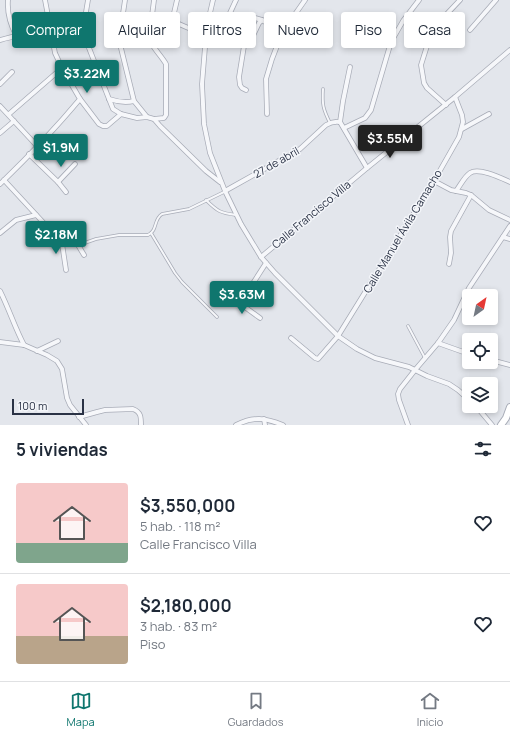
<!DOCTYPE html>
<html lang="es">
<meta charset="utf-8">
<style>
body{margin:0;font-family:Manrope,sans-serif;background:#f2f2f3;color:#1f2937;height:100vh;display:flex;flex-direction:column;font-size:15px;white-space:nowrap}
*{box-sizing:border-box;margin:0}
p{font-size:13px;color:#747a83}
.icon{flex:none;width:22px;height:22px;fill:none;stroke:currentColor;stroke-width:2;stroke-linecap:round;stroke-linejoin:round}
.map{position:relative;height:425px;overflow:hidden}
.panel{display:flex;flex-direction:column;background:#fff;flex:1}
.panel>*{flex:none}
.guide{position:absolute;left:12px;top:12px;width:486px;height:36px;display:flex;gap:8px}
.needle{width:26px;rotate:33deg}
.controls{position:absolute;left:462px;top:289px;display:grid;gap:8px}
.controls a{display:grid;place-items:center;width:36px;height:36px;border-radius:4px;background:#fff;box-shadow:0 2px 6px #0003;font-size:20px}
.scale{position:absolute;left:12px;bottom:10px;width:72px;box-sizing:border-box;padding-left:4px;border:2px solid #2a3245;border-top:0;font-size:11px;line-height:14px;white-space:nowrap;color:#2a3245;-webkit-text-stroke:3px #f3f5f9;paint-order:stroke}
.price{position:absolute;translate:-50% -34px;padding:0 9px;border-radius:4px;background:#0f766e;color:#fff;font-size:13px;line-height:26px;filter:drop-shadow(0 1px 2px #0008)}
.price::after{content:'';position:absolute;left:50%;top:24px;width:12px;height:9px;margin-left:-6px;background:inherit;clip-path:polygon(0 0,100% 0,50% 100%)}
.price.active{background:#222;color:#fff}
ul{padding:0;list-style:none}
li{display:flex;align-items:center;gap:12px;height:100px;padding:0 16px}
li+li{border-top:1px solid #e0e1e3}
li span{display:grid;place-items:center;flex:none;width:112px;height:80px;border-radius:4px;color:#555}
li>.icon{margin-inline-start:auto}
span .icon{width:48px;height:48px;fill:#fffc;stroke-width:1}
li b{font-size:17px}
h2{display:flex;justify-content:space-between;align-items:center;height:48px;padding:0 16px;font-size:17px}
.chip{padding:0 14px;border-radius:4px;background:#fff;box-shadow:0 2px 6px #0003;font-size:14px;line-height:36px}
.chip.active{background:#0f766e;color:#fff}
.tab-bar{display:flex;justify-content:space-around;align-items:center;height:56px;border-top:1px solid #e0e1e3;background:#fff;font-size:11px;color:#747a83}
.tab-bar a{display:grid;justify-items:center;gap:2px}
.tab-bar .active{color:#0f766e}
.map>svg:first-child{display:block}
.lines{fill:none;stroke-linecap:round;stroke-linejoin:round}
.lane-casing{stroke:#a8acb7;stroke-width:3.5}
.street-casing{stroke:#a8acb7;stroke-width:5.5}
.secondary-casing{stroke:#a8acb7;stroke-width:8}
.lane{stroke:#f6f7fa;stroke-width:2}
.street{stroke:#f6f7fa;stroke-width:4}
.secondary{stroke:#fff;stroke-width:6}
.labels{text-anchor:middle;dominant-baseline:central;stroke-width:3;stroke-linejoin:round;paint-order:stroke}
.street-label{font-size:11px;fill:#2a3245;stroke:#f3f5f9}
</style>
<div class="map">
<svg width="510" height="425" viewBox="0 0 510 425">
<rect width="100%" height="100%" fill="#e3e6ec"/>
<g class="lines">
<defs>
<g id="lane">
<path d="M323,89C322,104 323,109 330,123"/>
<path d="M206,200C218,212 221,213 236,215"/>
<path d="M151,233L175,273L182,282L217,317"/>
<path d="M79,245L96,239L119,235H148C158,230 153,220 162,214L189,209L224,192"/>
<path d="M408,326L425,358"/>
</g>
<g id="street">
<path d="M8,0C7,13 10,24 16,35"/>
<path d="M88,0L85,18L89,48L109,99L113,109L121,114L137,118L147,117L154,119L164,118L166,115V64C162,57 155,50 152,44C148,36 153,10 154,0"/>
<path d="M125,0L119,40L134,101L147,117"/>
<path d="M177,0L174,13V19L179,24L193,30L206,40L214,41L240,36L248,42"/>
<path d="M213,0L210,13L206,35L202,84L204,124L210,153L225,191L241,224L261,257L275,273L338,336L357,349L375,358L409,367L427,376L449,384L458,390L469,400"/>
<path d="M255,18L262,20L282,33"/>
<path d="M470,30L496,0"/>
<path d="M0,40C17,35 34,33 50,28"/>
<path d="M217,41L236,0"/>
<path d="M0,84L12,72"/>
<path d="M246,90L242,88L240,85L239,77L244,46L251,40L259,23L262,20"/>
<path d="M80,99L99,124L103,126H107L121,114"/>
<path d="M109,99C118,102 125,103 134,101"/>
<path d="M446,105L427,88L424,83L421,65L427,46L444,17L460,0"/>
<path d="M0,106L38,147"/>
<path d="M9,114L62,68"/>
<path d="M267,114L266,79L272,59L282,33L305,0"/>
<path d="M154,119L160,126L206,171L220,182"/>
<path d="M340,122L343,101L350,67"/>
<path d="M340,122L367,168"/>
<path d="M344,128L365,118L371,110L391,42L403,21L419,0"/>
<path d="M462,129L489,114"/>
<path d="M0,133L14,121"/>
<path d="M29,154L58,182L66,192"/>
<path d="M4,180L53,233L70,241L78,245L84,255"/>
<path d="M434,181L451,190L466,193L471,195L489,210L510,220"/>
<path d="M58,182L75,164"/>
<path d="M0,184C28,157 55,129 80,99L62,68L55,53L45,0"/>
<path d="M225,191L300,149L326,125C331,122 334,121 340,122"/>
<path d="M456,191C460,186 464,177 470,173C479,167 501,178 510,182"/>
<path d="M0,233L16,220L36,215"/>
<path d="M61,237L66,270"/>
<path d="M503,237L510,239"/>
<path d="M261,257L367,168L455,97L510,50"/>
<path d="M449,264L451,253L450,237L451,231L471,195"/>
<path d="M0,291C9,309 15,328 24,345"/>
<path d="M260,318L242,305L241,302L266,263"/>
<path d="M291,338L315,358L318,359L338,336L434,181L459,137L463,122L462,115L455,97"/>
<path d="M0,342L24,345L47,355L57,361L62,369L67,398L70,405L86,425"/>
<path d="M438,343L469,354"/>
<path d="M37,351L58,341"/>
<path d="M491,360L510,365"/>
<path d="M476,406L492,425"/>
<path d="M79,417L97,412L105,410L133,409C141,412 141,417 141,425"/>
<path d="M264,419L265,425"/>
<path d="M236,425C254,416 265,418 283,425"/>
<path d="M408,425L399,400L398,394L400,389L415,370L438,343L454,320L469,288L510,226"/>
</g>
<path id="secondary" d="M501,425L506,418L510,407"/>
</defs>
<!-- lane casing -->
<use href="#lane" class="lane-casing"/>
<!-- street casing -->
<use href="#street" class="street-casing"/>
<!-- secondary casing -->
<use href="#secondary" class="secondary-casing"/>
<!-- lane -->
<use href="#lane" class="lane"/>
<!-- street -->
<use href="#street" class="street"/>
<!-- secondary -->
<use href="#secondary" class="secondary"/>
</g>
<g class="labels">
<!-- street labels -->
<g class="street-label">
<text transform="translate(276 162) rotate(-30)">27 de abril</text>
<text transform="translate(311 214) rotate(-40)">Calle Francisco Villa</text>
<text transform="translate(402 231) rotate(-59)">Calle Manuel Ávila Camacho</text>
</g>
</g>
</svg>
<div class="controls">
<a><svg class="needle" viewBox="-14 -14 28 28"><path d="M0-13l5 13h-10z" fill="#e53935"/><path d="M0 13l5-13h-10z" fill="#747a83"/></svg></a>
<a><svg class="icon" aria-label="locate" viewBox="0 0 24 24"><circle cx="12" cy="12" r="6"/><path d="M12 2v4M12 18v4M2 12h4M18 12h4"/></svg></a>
<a><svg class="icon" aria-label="layers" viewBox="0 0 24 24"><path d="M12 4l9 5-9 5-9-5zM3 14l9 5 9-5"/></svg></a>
</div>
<div class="scale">100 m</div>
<b class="price" style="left:87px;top:94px">$3.22M</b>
<b class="price active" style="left:390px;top:159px">$3.55M</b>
<b class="price" style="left:61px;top:168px">$1.9M</b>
<b class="price" style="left:56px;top:255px">$2.18M</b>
<b class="price" style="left:242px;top:315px">$3.63M</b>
<div class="guide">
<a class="chip active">Comprar</a>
<a class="chip">Alquilar</a>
<a class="chip">Filtros</a>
<a class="chip">Nuevo</a>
<a class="chip">Piso</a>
<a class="chip">Casa</a>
</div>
</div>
<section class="panel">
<h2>5 viviendas<svg class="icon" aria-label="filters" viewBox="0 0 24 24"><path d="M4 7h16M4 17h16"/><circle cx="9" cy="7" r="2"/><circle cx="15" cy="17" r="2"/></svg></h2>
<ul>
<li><span style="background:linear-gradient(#f6c9c9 75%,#7fa58c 0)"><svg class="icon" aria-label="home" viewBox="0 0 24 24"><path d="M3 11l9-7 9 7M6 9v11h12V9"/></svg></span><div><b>$3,550,000</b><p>5 hab. · 118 m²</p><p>Calle Francisco Villa</p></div><svg class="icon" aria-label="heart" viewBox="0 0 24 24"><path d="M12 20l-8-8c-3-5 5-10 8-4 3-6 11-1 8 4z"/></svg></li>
<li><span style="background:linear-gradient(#f6c9c9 65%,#b9a48a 0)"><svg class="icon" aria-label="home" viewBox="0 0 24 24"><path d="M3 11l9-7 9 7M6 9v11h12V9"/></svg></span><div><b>$2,180,000</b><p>3 hab. · 83 m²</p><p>Piso</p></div><svg class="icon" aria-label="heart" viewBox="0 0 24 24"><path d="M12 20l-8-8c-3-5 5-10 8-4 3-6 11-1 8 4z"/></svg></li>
</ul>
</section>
<nav class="tab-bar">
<a class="active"><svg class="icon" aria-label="map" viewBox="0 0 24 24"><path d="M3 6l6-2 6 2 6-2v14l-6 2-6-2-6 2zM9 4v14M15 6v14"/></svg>Mapa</a>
<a><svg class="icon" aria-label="saved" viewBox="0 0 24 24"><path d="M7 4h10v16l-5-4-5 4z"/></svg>Guardados</a>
<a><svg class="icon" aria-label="home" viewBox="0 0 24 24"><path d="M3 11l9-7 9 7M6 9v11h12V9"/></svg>Inicio</a>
</nav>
